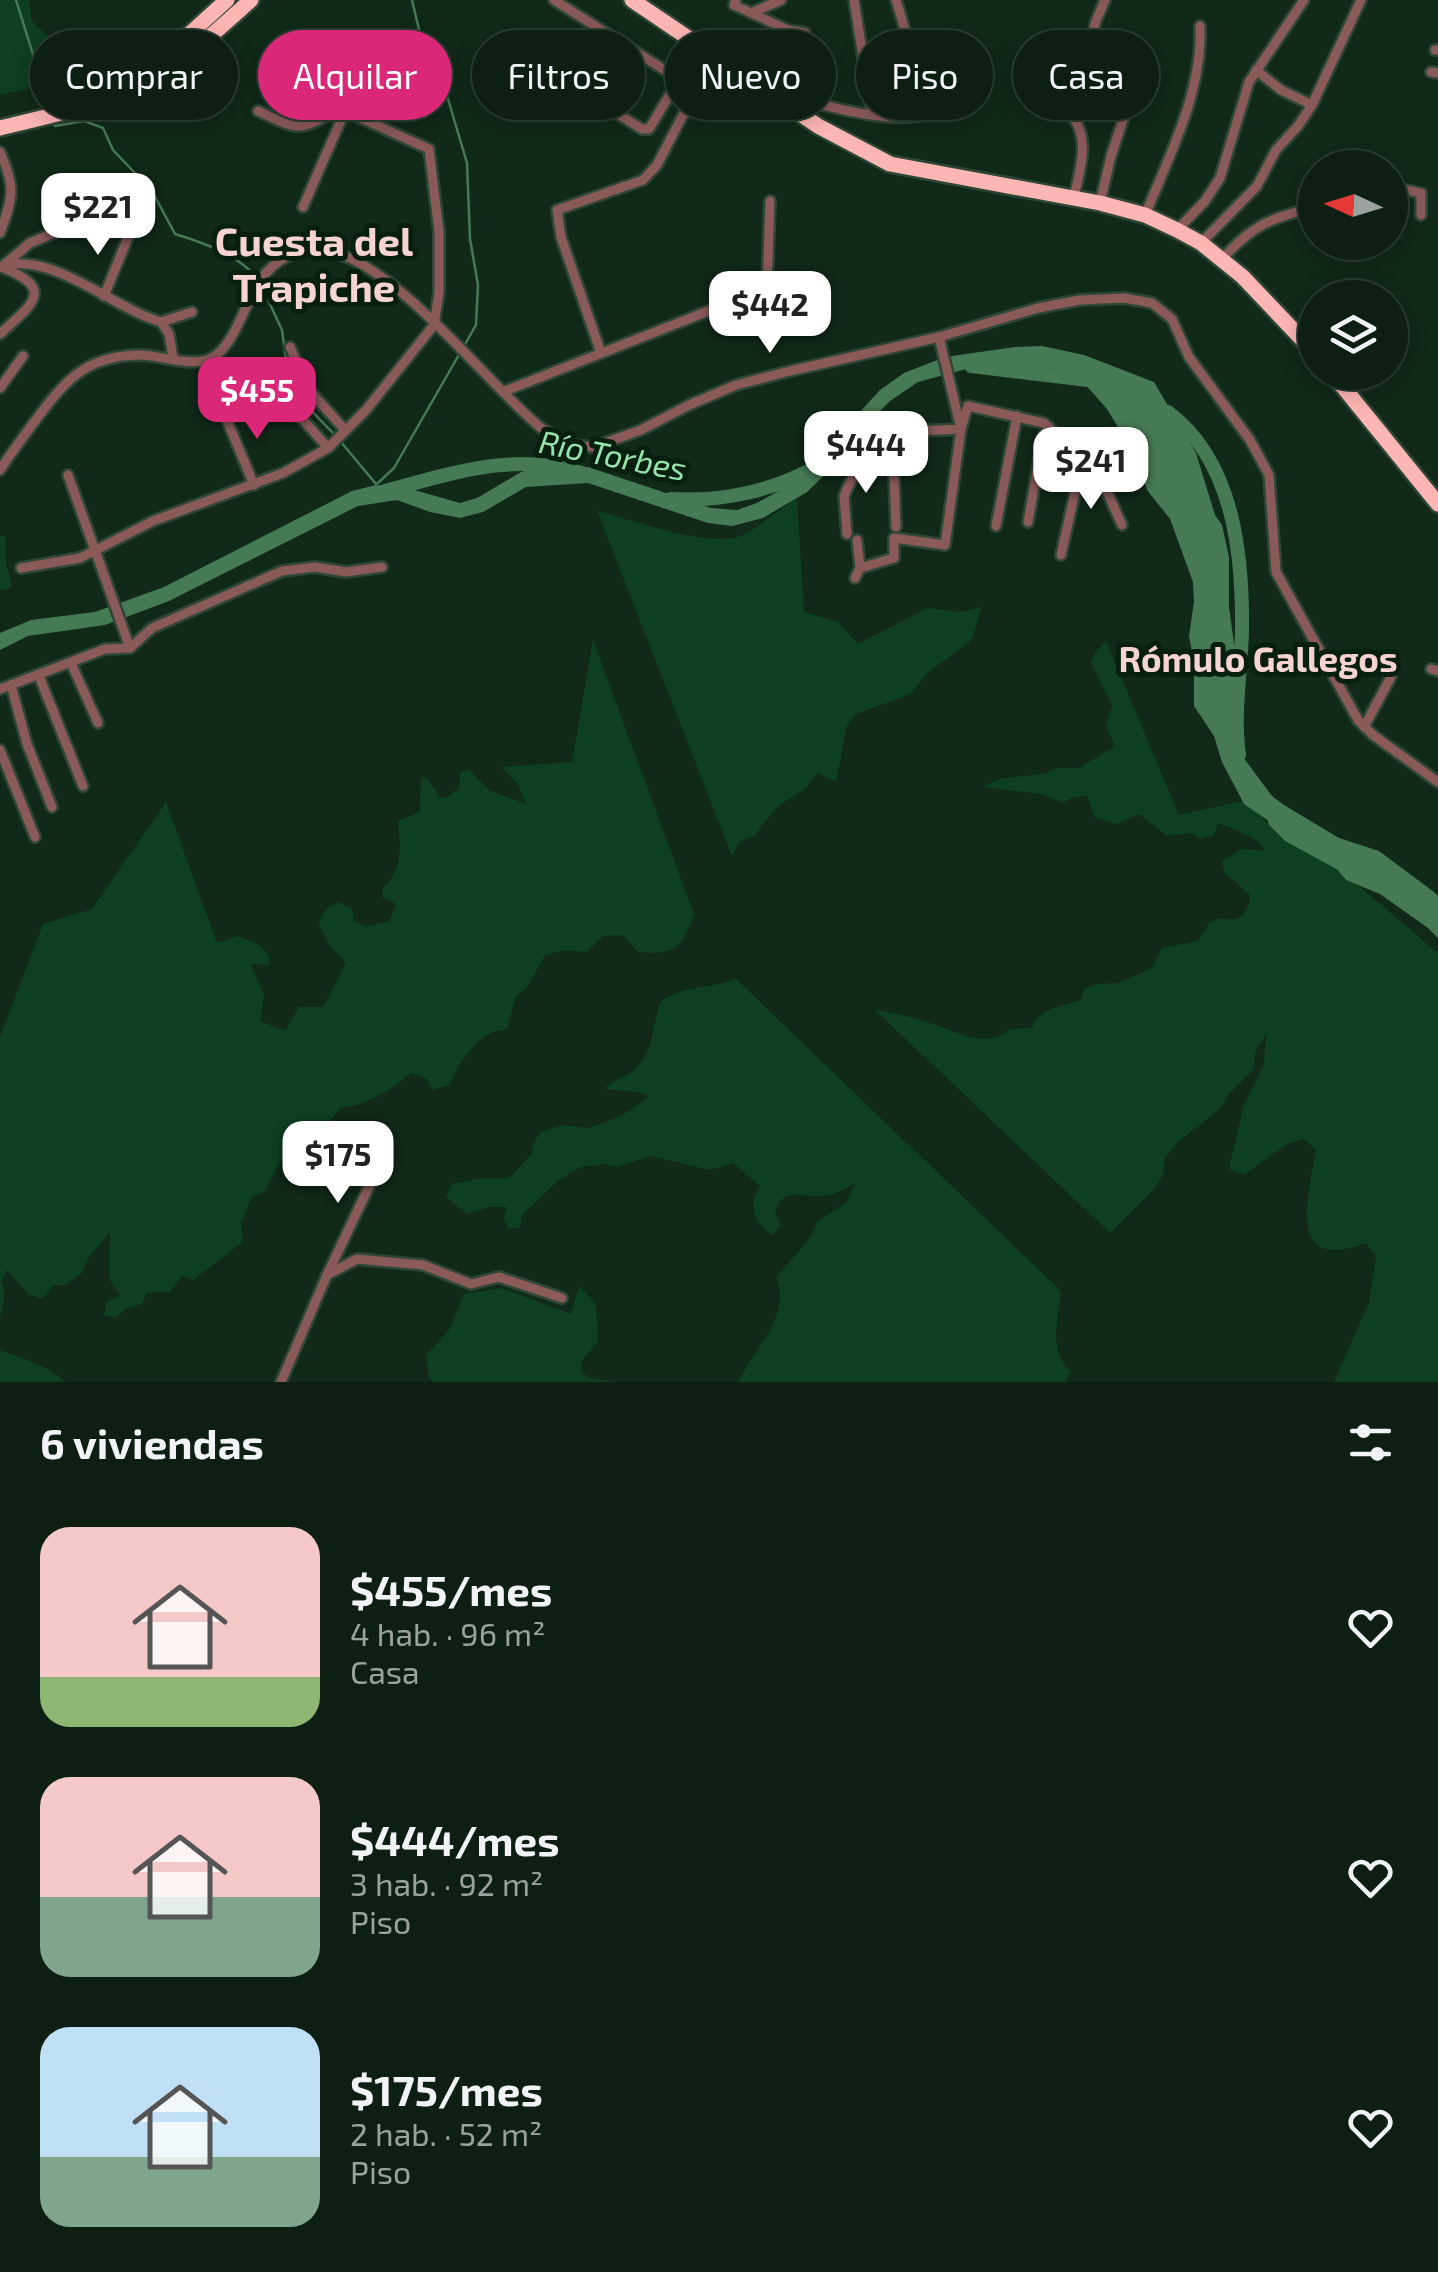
<!DOCTYPE html>
<html lang="es">
<meta charset="utf-8">
<style>
body{margin:0;font-family:"Exo 2",sans-serif;background:#15271b;color:#f1f3f6;height:100vh;display:flex;flex-direction:column;font-size:38px;white-space:nowrap}
*{box-sizing:border-box;margin:0}
p{font-size:32px;color:#9aa29f}
.icon{flex:none;width:55px;height:55px;fill:none;stroke:currentColor;stroke-width:2;stroke-linecap:round;stroke-linejoin:round}
.map{position:relative;height:1382px;overflow:hidden}
.drawer{display:flex;flex-direction:column;background:#0c1f12;flex:1}
.drawer>*{flex:none}
.guide{position:absolute;left:30px;top:30px;width:1380px;height:90px;display:flex;gap:20px}
.needle{width:65px;rotate:274deg}
.controls{position:absolute;left:1298px;top:150px;display:grid;gap:20px}
.controls a{display:grid;place-items:center;width:110px;height:110px;border-radius:50%;background:#0c1f12;box-shadow:0 5px 25px #0003,0 0 0 2px #2c3d32;font-size:50px}
.price{position:absolute;translate:-50% -85px;padding:0 22px;border-radius:20px;background:#fff;color:#222;font-size:32px;line-height:65px;filter:drop-shadow(0 2px 5px #0008)}
.price::after{content:'';position:absolute;left:50%;top:60px;width:30px;height:22px;margin-left:-15px;background:inherit;clip-path:polygon(0 0,100% 0,50% 100%)}
.price.selected{background:#db2777;color:#fff}
ul{padding:0;list-style:none}
li{display:flex;align-items:center;gap:30px;height:250px;padding:0 40px}
li span{display:grid;place-items:center;flex:none;width:280px;height:200px;border-radius:30px;color:#555}
li>.icon{margin-inline-start:auto}
span .icon{width:120px;height:120px;fill:#fffc;stroke-width:1}
li b{font-size:42px}
h2{display:flex;justify-content:space-between;align-items:center;height:120px;padding:0 40px;font-size:42px}
.pill{padding:0 35px;border-radius:45px;background:#0c1f12;box-shadow:0 5px 25px #0003,0 0 0 2px #2c3d32;font-size:35px;line-height:90px}
.pill.selected{background:#db2777;color:#fff}
.map>svg:first-child{display:block}
.green{fill:#0d3f20}
.water{fill:#467a55}
.lines{fill:none;stroke-linecap:round;stroke-linejoin:round}
.stream{stroke:#467a55;stroke-width:2.5}
.river{stroke:#467a55;stroke-width:14}
.street-casing{stroke:#2e4636;stroke-width:14}
.highway-casing{stroke:#2e4636;stroke-width:20}
.street{stroke:#8a5a59;stroke-width:9}
.highway{stroke:#feb6b4;stroke-width:15}
.labels{text-anchor:middle;dominant-baseline:central;stroke-width:10;stroke-linejoin:round;paint-order:stroke}
.water-label{font-size:32px;font-style:italic;fill:#96e4ab;stroke:#061f0e}
.quarter-label{font-size:35px;font-weight:bold;fill:#f7d3d2;stroke:#061f0e}
.district-label{font-size:40px;font-weight:bold;fill:#f7d3d2;stroke:#061f0e}
</style>
<div class="map">
<svg width="1438" height="1382" viewBox="0 0 1438 1382">
<rect width="100%" height="100%" fill="#102918"/>
<!-- green -->
<g class="green">
<path d="M0,0H29L32,21L60,49L61,67L65,72L63,81L0,95Z"/>
<path d="M797,498L804,612L838,622L858,644L927,608L961,612L982,607L971,641L927,673L911,694L856,714L847,725L836,782L818,773L806,788L778,806L754,836L740,841L732,856L597,511C630,519 715,551 745,534C763,524 780,509 797,498Z"/>
<path d="M0,536H5L6,564L12,584L10,588L0,590Z"/>
<path d="M593,640L694,914C681,950 676,955 638,952L623,935L603,936L587,952L566,950L545,955L527,988L516,996L507,1029C478,1031 461,1060 449,1085L432,1090L427,1079L411,1073C389,1091 368,1105 340,1108L317,1137H303L280,1162L265,1191L251,1198L241,1223L243,1242L193,1280L183,1276C160,1300 182,1290 147,1293L142,1304L128,1308L115,1318L104,1315L106,1303L120,1295L109,1279L110,1232L88,1258L83,1272L65,1285H54L42,1299L28,1294L7,1270L1,1281L5,1293L0,1319V1037L43,924L92,909L166,802L217,943L238,936C255,944 269,945 270,965L251,964L264,996L260,1021L285,1031L299,1007H323L346,963L330,946L318,923L326,909L338,902L352,909L354,920L365,927L389,921L396,904L382,897L383,888C404,869 400,845 398,821L420,812L421,777L427,778L440,797L446,798L458,789L461,771L469,770L491,791L526,804L518,784L501,767L572,762Z"/>
<path d="M1106,641L1179,815L1247,800L1279,836L1346,875L1438,953V1382H1334L1369,1303L1376,1256L1366,1243C1284,1274 1309,1195 1316,1149L1303,1139L1287,1144L1244,1175L1229,1169L1243,1107L1264,1064L1266,1034L1255,1052L1254,1069L1229,1094L1220,1109L1178,1142L1165,1158L1163,1175L1153,1190L1110,1233L874,1009C894,1013 917,1018 936,1025C961,1034 987,1049 1010,1029L1032,1028C1038,1008 1061,1007 1080,1000L1085,989L1096,984L1118,983L1152,968L1162,948L1198,941L1210,922L1221,918C1240,923 1248,914 1250,895L1224,872L1222,861L1242,849L1266,851C1253,834 1236,831 1218,823L1214,835L1201,839L1191,833L1167,836L1139,814L1117,824L1095,818L1087,796L1073,797L1063,803L1041,794L983,787L1002,778L1045,774L1056,768H1079L1115,746L1106,726L1112,705L1091,663L1095,653Z"/>
<path d="M735,978L1061,1291C1059,1318 1047,1352 1071,1371L1066,1382H738C754,1349 792,1316 776,1277C788,1262 813,1241 816,1222L846,1203L855,1184C846,1187 839,1193 831,1195C808,1200 781,1183 775,1214L781,1225L773,1235C754,1225 747,1204 760,1186L733,1163L710,1170L651,1156L617,1167L604,1164L581,1167L559,1180L522,1215L520,1227L508,1229L504,1218L507,1207H489L467,1214L446,1197L452,1184L476,1179L509,1178L532,1154L533,1143L541,1132L564,1125L588,1128L621,1116L649,1097C638,1088 620,1094 605,1088C614,1080 624,1078 633,1071C654,1053 652,1027 660,1003C682,983 710,991 735,978Z"/>
<path d="M579,1286L596,1304L598,1342L582,1360L581,1372L591,1378L614,1382H434L429,1378L426,1355L449,1330L464,1294L501,1288L571,1314Z"/>
<path d="M0,1350C23,1360 47,1364 66,1382H0Z"/>
</g>
<!-- water -->
<path class="water" d="M1042,346L1084,355L1154,382L1196,453L1215,515L1222,525L1229,557V607L1237,665L1235,723L1243,757L1272,796L1284,805L1339,838L1379,851L1434,892L1438,896V938L1428,928L1380,894L1346,880L1327,857L1305,846L1244,804L1222,762L1214,736L1194,706V661L1189,636L1194,602L1193,582L1170,519L1147,490L1136,457L1107,409L1084,383L1054,369L1024,366L970,368L918,382L890,401L860,431L833,467L807,492L763,518L732,526L708,523L588,483L526,487L483,512L460,518L430,512L397,500L358,506L169,601L105,625L28,636L0,650V633L31,620L95,612L164,587L352,491L376,485L400,486L460,503L477,498L521,472L536,468L566,471L588,467L711,508L737,510L757,503L798,480L880,390L904,373L945,357L1015,347Z"/>
<g class="lines">
<!-- stream -->
<g class="stream">
<path d="M16,0L50,109"/>
<path d="M53,121L55,126L84,121L103,128L113,150L152,191L175,234C202,242 242,256 258,280"/>
<path d="M262,287L282,330L290,389L336,436"/>
<path d="M341,442L376,484"/>
<path d="M378,483L394,468L476,325L478,285L470,239L467,163L435,55L420,34L412,0"/>
</g>
<!-- river -->
<g class="river">
<path d="M971,366L1088,380"/>
<path d="M1168,412C1234,461 1243,556 1242,631C1241,672 1233,714 1239,755"/>
<path d="M385,491C454,473 517,450 588,475"/>
<path d="M671,499C724,502 777,490 823,463"/>
<path d="M1275,821L1289,835L1340,863"/>
</g>
<defs>
<g id="street">
<path d="M554,0L696,90L657,165L643,180L557,210L561,237L601,353"/>
<path d="M736,0L734,5L788,30L805,33"/>
<path d="M854,0L872,114"/>
<path d="M751,13L781,0"/>
<path d="M1435,50H1438"/>
<path d="M1256,70L1281,90L1312,105"/>
<path d="M550,72L642,129H649L680,78"/>
<path d="M1431,72L1438,73"/>
<path d="M780,95C829,105 882,125 930,114L896,0"/>
<path d="M0,152C16,187 13,198 0,233"/>
<path d="M1390,191L1401,189L1421,193V215"/>
<path d="M1074,197C1080,169 1091,138 1071,115L1096,21L1105,0"/>
<path d="M1100,203L1111,156L1145,53"/>
<path d="M303,207L345,111"/>
<path d="M1145,215C1169,157 1203,91 1200,26"/>
<path d="M1177,230L1205,201L1220,178L1249,82L1304,0"/>
<path d="M1201,243L1257,186L1276,150L1298,126L1312,105L1361,0"/>
<path d="M1222,259C1255,223 1270,219 1315,207"/>
<path d="M5,264L30,243L103,212"/>
<path d="M0,267C50,249 112,308 161,322L169,334L173,358"/>
<path d="M104,296L129,235"/>
<path d="M161,322L192,312"/>
<path d="M0,334C31,305 58,289 1,267"/>
<path d="M290,347L309,390L345,430"/>
<path d="M0,388L23,356"/>
<path d="M505,391L767,288L770,201"/>
<path d="M282,396L328,448"/>
<path d="M219,401L254,485"/>
<path d="M883,455L894,476L896,527"/>
<path d="M0,470C11,453 23,437 35,421C65,381 85,356 138,355C160,355 186,366 207,360C235,352 246,295 265,274C282,254 308,245 333,252C401,270 486,382 541,428L571,445L593,447L641,430L689,405L736,385L790,371L939,337L1038,308L1080,300L1124,298L1152,303L1172,319L1189,357L1250,440L1269,475L1276,572L1358,720L1373,735L1438,782"/>
<path d="M68,475L130,648"/>
<path d="M1028,522L1043,437L1049,427"/>
<path d="M996,526L1017,416"/>
<path d="M847,534L844,496L856,470L918,431L961,429L939,337"/>
<path d="M1061,555L1082,461"/>
<path d="M21,568L80,558L153,521L283,473L328,448L366,410L434,325L439,292V232L429,149L345,111C327,109 316,127 298,126C285,126 270,116 258,111"/>
<path d="M860,568L894,558V538L945,545L961,429L968,406L1044,423L1099,474L1122,525"/>
<path d="M855,578L860,568L857,540"/>
<path d="M71,663L98,723"/>
<path d="M1431,669L1438,671"/>
<path d="M39,676L83,786"/>
<path d="M11,685L27,744L52,807"/>
<path d="M0,689L105,649L130,648L152,628L282,571L315,567L346,572L382,567"/>
<path d="M1364,727L1391,677"/>
<path d="M0,750L35,837"/>
<path d="M327,1275L357,1259L423,1265L471,1284L499,1277L562,1298"/>
<path d="M281,1382L327,1275L385,1153"/>
</g>
<g id="highway">
<path d="M632,0L818,126L890,164L1100,203L1145,215L1177,230L1201,243L1243,277L1315,353"/>
<path d="M126,82L164,57L227,0"/>
<path d="M0,128C52,115 107,105 154,77C189,57 221,27 251,0"/>
<path d="M1331,372L1438,504"/>
</g>
</defs>
<!-- street casing -->
<use href="#street" class="street-casing"/>
<!-- highway casing -->
<use href="#highway" class="highway-casing"/>
<!-- street -->
<use href="#street" class="street"/>
<!-- highway -->
<use href="#highway" class="highway"/>
</g>
<g class="labels">
<!-- water labels -->
<g class="water-label">
<text transform="translate(613 454) rotate(11)">Río Torbes</text>
</g>
<!-- quarter labels -->
<g class="quarter-label">
<text x="1258" y="658">Rómulo Gallegos</text>
</g>
<!-- district labels -->
<g class="district-label">
<text x="314" y="240">Cuesta del<tspan x="314" dy="46">Trapiche</tspan></text>
</g>
</g>
</svg>
<div class="controls">
<a><svg class="needle" viewBox="-14 -14 28 28"><path d="M0-13l5 13h-10z" fill="#e53935"/><path d="M0 13l5-13h-10z" fill="#9aa29f"/></svg></a>
<a><svg class="icon" aria-label="layers" viewBox="0 0 24 24"><path d="M12 4l9 5-9 5-9-5zM3 14l9 5 9-5"/></svg></a>
</div>
<b class="price" style="left:98px;top:258px">$221</b>
<b class="price" style="left:770px;top:356px">$442</b>
<b class="price selected" style="left:257px;top:442px">$455</b>
<b class="price" style="left:866px;top:496px">$444</b>
<b class="price" style="left:1091px;top:512px">$241</b>
<b class="price" style="left:338px;top:1206px">$175</b>
<div class="guide">
<a class="pill">Comprar</a>
<a class="pill selected">Alquilar</a>
<a class="pill">Filtros</a>
<a class="pill">Nuevo</a>
<a class="pill">Piso</a>
<a class="pill">Casa</a>
</div>
</div>
<section class="drawer">
<h2>6 viviendas<svg class="icon" aria-label="filters" viewBox="0 0 24 24"><path d="M4 7h16M4 17h16"/><circle cx="9" cy="7" r="2"/><circle cx="15" cy="17" r="2"/></svg></h2>
<ul>
<li><span style="background:linear-gradient(#f6c9c9 75%,#8fb573 0)"><svg class="icon" aria-label="home" viewBox="0 0 24 24"><path d="M3 11l9-7 9 7M6 9v11h12V9"/></svg></span><div><b>$455/mes</b><p>4 hab. · 96 m²</p><p>Casa</p></div><svg class="icon" aria-label="heart" viewBox="0 0 24 24"><path d="M12 20l-8-8c-3-5 5-10 8-4 3-6 11-1 8 4z"/></svg></li>
<li><span style="background:linear-gradient(#f6c9c9 60%,#7fa58c 0)"><svg class="icon" aria-label="home" viewBox="0 0 24 24"><path d="M3 11l9-7 9 7M6 9v11h12V9"/></svg></span><div><b>$444/mes</b><p>3 hab. · 92 m²</p><p>Piso</p></div><svg class="icon" aria-label="heart" viewBox="0 0 24 24"><path d="M12 20l-8-8c-3-5 5-10 8-4 3-6 11-1 8 4z"/></svg></li>
<li><span style="background:linear-gradient(#bfe0f5 65%,#7fa58c 0)"><svg class="icon" aria-label="home" viewBox="0 0 24 24"><path d="M3 11l9-7 9 7M6 9v11h12V9"/></svg></span><div><b>$175/mes</b><p>2 hab. · 52 m²</p><p>Piso</p></div><svg class="icon" aria-label="heart" viewBox="0 0 24 24"><path d="M12 20l-8-8c-3-5 5-10 8-4 3-6 11-1 8 4z"/></svg></li>
</ul>
</section>
